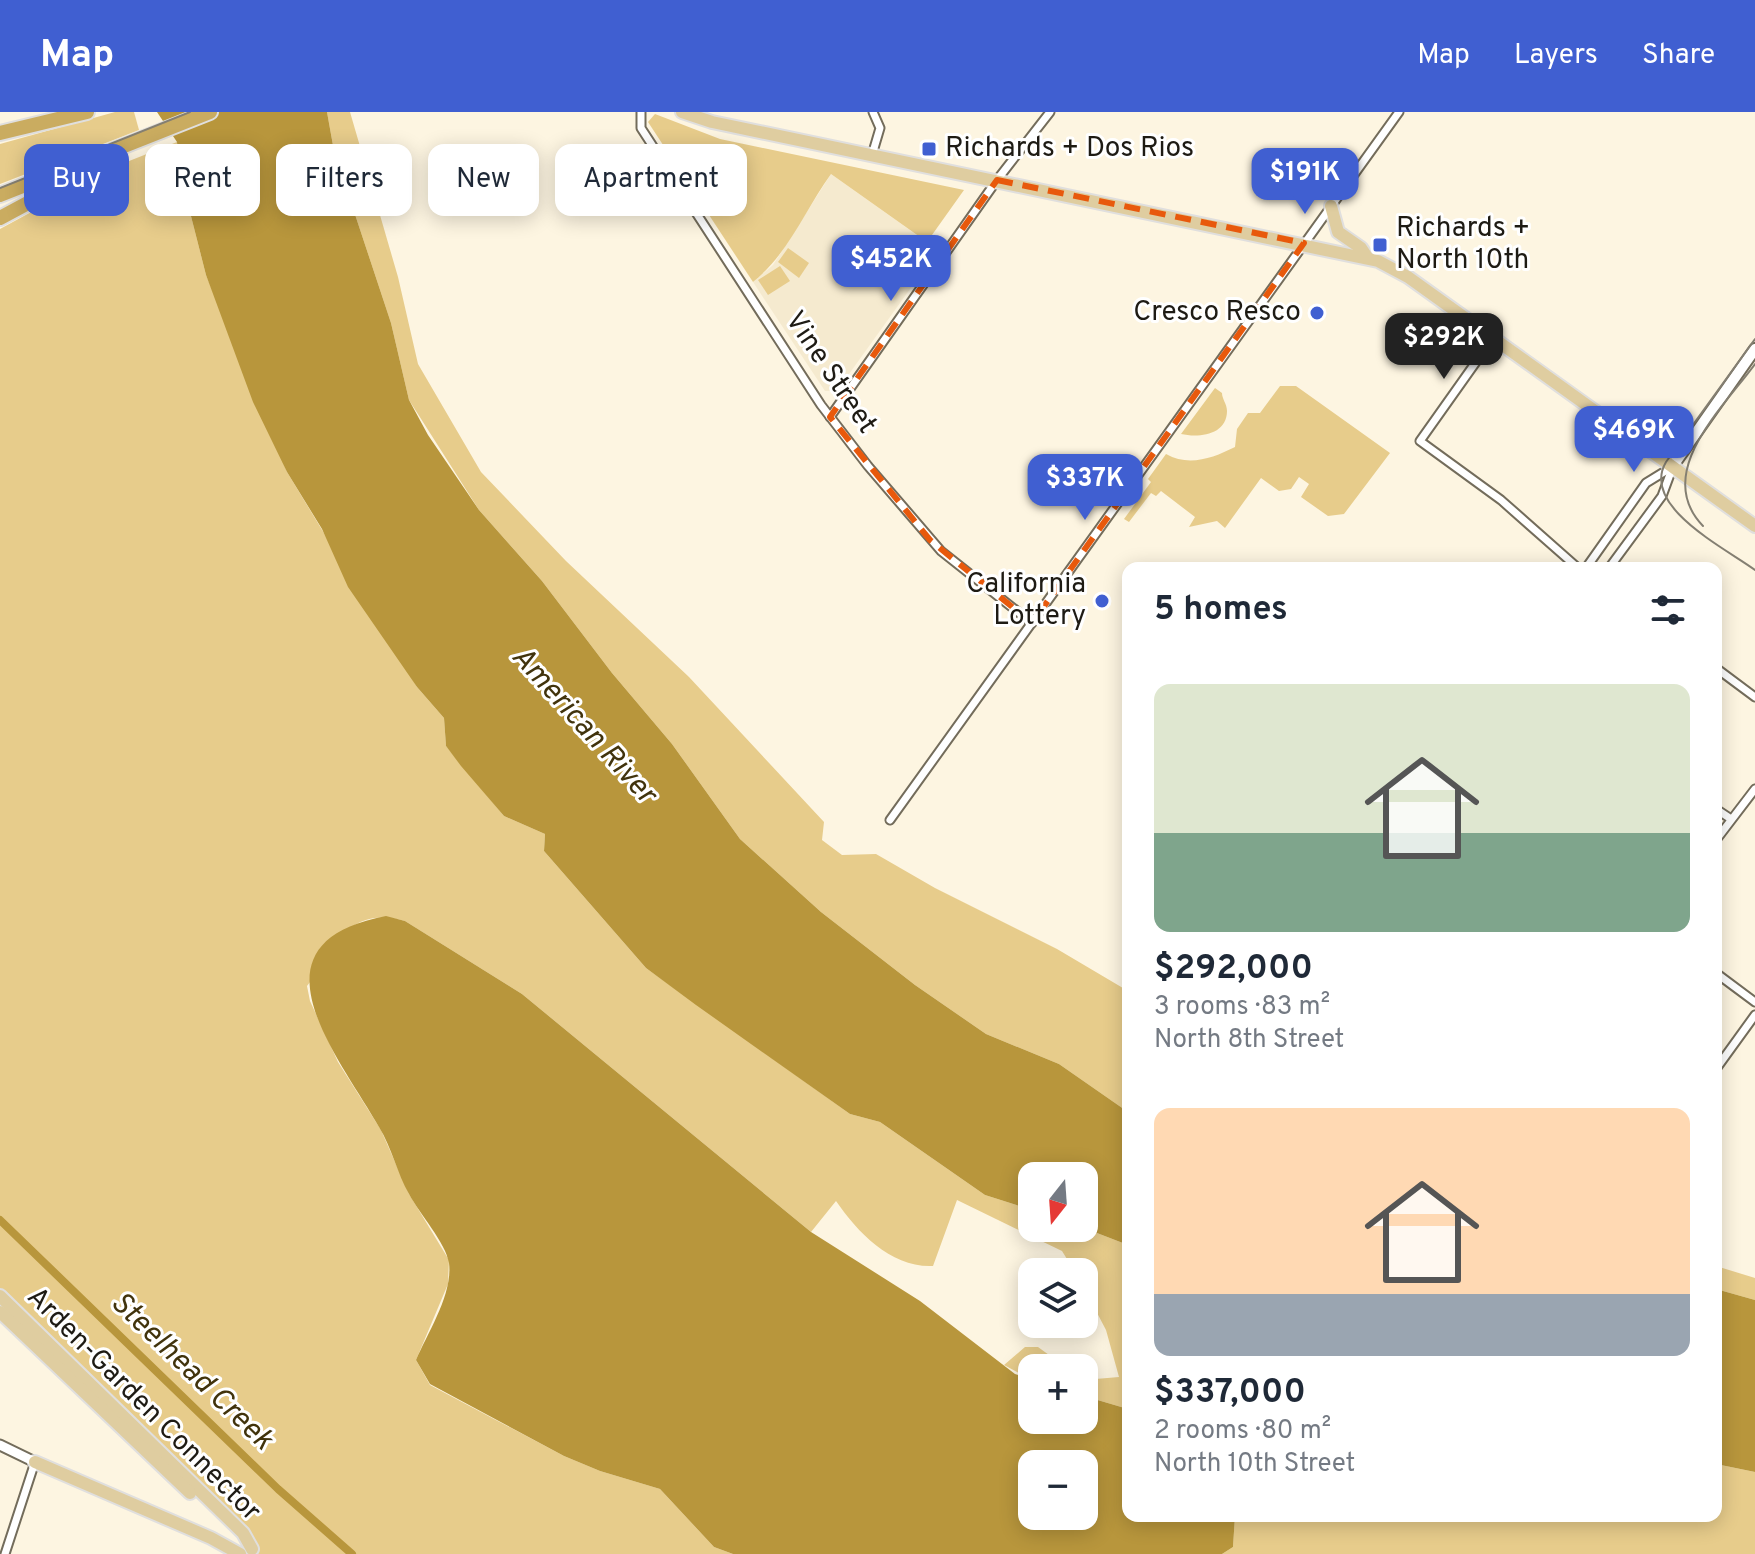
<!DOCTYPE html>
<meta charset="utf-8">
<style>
body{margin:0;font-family:Overpass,sans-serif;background:#f6f6f7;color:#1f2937;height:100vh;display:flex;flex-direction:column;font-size:30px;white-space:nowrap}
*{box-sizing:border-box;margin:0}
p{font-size:26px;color:#747a83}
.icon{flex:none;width:44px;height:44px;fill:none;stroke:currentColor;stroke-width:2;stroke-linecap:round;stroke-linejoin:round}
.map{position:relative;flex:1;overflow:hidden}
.side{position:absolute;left:1122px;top:450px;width:600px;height:960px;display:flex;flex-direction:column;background:#fff;border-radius:16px;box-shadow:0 4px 20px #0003}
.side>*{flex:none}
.guide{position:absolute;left:24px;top:32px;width:760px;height:72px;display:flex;gap:16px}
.needle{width:52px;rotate:197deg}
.tools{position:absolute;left:1018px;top:1050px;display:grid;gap:16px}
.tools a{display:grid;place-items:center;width:80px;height:80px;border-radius:16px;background:#fff;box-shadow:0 4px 20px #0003;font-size:40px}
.price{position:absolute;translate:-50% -68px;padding:0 18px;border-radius:16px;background:#405fd1;color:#fff;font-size:26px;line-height:52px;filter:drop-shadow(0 2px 4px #0008)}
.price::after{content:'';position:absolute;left:50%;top:48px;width:24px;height:18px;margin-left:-12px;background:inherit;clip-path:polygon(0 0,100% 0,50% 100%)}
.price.on{background:#222;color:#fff}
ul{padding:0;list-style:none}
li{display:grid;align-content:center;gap:16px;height:424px;padding:0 32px}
li span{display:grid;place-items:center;height:248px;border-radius:16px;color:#555}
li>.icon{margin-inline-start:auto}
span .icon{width:144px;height:144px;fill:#fffc;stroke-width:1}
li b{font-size:34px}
h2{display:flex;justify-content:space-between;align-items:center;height:96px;padding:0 32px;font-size:34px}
.chip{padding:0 28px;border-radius:16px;background:#fff;box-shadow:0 4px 20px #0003;font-size:28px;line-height:72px}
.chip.on{background:#405fd1;color:#fff}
header{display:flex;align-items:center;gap:48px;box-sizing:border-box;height:112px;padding:0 40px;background:#405fd1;color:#fff}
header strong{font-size:38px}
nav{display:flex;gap:44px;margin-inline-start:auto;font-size:28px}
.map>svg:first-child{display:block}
.built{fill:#f5eacf}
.green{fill:#e7cc8b}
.water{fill:#b8963c;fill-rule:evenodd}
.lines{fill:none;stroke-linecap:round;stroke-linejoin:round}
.canal{stroke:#b8963c;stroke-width:8}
.minor-casing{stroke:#736c5b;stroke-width:11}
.tertiary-casing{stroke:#736c5b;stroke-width:13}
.secondary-casing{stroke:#736c5b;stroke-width:14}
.primary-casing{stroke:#e0dfde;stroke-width:16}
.motorway-casing{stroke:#e0dfde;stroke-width:18}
.minor{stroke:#fff;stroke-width:7}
.tertiary{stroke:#fff;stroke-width:9}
.secondary{stroke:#fff;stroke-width:10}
.primary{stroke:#dfcda0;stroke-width:12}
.motorway{stroke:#caac60;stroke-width:14}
.tram{stroke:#847f72;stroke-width:2}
.marked{fill:none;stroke:#e8590c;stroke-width:6;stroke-dasharray:16 10;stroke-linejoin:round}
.poi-dot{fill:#405fd1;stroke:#fff;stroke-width:3}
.labels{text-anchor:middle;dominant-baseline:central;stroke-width:6;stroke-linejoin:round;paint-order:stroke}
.poi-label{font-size:28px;fill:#1e1b14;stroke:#fff;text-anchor:start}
.street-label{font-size:28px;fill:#1e1b14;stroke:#fff}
.water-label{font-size:30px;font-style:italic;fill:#41330c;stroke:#fff}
</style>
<header>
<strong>Map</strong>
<nav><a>Map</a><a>Layers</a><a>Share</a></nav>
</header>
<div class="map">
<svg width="1755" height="1442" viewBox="0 0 1755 1442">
<rect width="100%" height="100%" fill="#fdf5e1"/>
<!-- built -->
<path class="built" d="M831,62L938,138L839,276L832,279H825L753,170L773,153Z"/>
<!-- green -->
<g class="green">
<path d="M115,0H134L139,18L0,72V32Z"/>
<path d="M327,0H350L398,165L418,252L481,360L566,449L689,565L824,710L822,728L842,743L876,742L935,776L1057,837L1128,879V1000L1059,952L986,922L915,873L821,800L740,727L672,632L612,561L542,469L479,398L409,288L391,211L334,39Z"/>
<path d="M655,2L720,27L964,78L927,130L831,62C805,98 789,141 753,170L648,10Z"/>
<path d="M177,30L180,61L206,163L287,360L417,575L444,606L446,634L504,704L545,722L544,739L646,856L850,1002L880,1010L985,1083L1032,1098V1116H1084L1128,1133V1297L1084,1284V1268L1119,1265L1106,1218L1084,1176V1160H1075L1062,1139L957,1088L933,1154C892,1156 858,1121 836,1089L811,1120L522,882L405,809C386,804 369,803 352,815L307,874L310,889L338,950L381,1018L409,1082L449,1148L448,1172L416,1248L430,1273L564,1344L600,1359L660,1377L714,1435L733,1442H258L0,1184V117L114,55Z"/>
<path d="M788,136L809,151L799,166L778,150Z"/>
<path d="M780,154L790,169L768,183L758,168Z"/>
<path d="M1280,274H1296L1390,341L1344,402L1328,404L1301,385L1309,372L1299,365L1291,377L1279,379L1261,366L1225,416L1217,409L1189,415L1195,405L1161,379L1156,384L1151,381L1129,410L1124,407L1151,370L1148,367L1166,342C1189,355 1213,346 1235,335L1237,317L1248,301H1260Z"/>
<path d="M1215,276L1222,281C1222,287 1227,292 1227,299C1227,323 1199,326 1181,322Z"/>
<path d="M1716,1154L1755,1166V1188L1716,1177Z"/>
<path d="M1025,1235H1038L1067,1256H1032V1268L1004,1253Z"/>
<path d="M1716,1352L1755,1360V1442H1222L1233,1435L1235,1404H1716Z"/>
</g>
<!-- water -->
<g class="water">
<path d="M157,0H327L334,39L391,211L409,288L428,323L479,398L542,469L612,561L672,632L740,727L821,800L915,873L986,922L1059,952L1128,1000V1133L1084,1116V1064H1032V1098L985,1083L880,1010L850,1002L696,893L646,856L544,739L545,722L504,704L461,654L446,634L444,606L417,575L348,475L322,417L287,360L253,290L206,163L180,61L177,30Z"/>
<path d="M386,804L405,809L522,882L811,1120L920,1189L1015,1262L1032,1268V1308H1084V1284L1128,1297V1404H1235L1233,1435L1222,1442H733L714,1435L660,1377L600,1359L564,1344L430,1272L416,1248C428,1220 453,1182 449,1151C446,1131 419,1101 409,1082C397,1061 392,1036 379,1015C338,943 242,831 386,804ZM1084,1352V1404H1032V1352Z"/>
<path d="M1716,1177L1755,1188V1360L1716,1352Z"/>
</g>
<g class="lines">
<!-- canal -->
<path class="canal" d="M0,1108L278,1377L352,1442"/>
<defs>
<g id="minor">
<path d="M641,0V16L821,293L868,354L941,439L1032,511"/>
<path d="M872,43L880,16L873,0"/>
<path d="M1493,226L1420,329L1501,388L1578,456"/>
<path d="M830,305L997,68L1050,0"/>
<path d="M1586,456L1646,371L1672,355"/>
<path d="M1609,456L1662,384L1672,357"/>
<path d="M1716,556L1755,585"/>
<path d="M1716,697L1731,707"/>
<path d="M890,708L1399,0"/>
<path d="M1716,728L1755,677"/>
<path d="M1716,861L1755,890"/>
<path d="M1716,957L1755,903"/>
<path d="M5,1442L35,1350"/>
</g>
<path id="tertiary" d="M0,1333L35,1350"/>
<path id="secondary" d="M1672,355L1755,237"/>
<g id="primary">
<path d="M682,0L712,10L1378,149L1408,165L1755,414"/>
<path d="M1331,94L1338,120L1361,136L1367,145"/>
<path d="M0,1184L243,1421L252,1437"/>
<path d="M0,1200L190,1381"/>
<path d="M35,1350L211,1426L240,1442"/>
</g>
<g id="motorway">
<path d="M0,21L87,0"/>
<path d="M0,83L210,0"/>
<path d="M0,106L91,57"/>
</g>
</defs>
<!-- minor casing -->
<use href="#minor" class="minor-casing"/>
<!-- tertiary casing -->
<use href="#tertiary" class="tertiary-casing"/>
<!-- secondary casing -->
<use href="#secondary" class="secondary-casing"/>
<!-- primary casing -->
<use href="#primary" class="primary-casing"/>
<!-- motorway casing -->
<use href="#motorway" class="motorway-casing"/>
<!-- minor -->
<use href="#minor" class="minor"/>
<!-- tertiary -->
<use href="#tertiary" class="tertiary"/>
<!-- secondary -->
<use href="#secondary" class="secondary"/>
<!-- primary -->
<use href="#primary" class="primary"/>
<!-- motorway -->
<use href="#motorway" class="motorway"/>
<!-- tram -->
<g class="tram">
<path d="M0,76L190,0"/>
<path d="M1755,227L1666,350C1640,394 1725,436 1755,458"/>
<path d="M1703,414C1652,361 1723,296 1755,252"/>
</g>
</g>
<!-- marked area -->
<path class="marked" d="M997,68L1304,131L1032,511L930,428L830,305Z"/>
<!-- markers -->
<g class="poi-dot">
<rect x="921" y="29" width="16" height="16" rx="4"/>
<rect x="1372" y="125" width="16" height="16" rx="4"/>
<circle cx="1317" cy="201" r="8"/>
<circle cx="1102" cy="489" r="8"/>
</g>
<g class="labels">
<!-- poi labels -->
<g class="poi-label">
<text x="945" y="37">Richards + Dos Rios</text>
<text x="1396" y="117">Richards +<tspan x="1396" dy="32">North 10th</tspan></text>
<text x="1301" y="201" text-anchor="end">Cresco Resco</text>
<text x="1086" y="473" text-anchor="end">California<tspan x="1086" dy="32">Lottery</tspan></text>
</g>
<!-- street labels -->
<g class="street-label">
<text transform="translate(830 261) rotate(56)">Vine Street</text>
<text transform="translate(143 1293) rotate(45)">Arden-Garden Connector</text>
</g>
<!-- water labels -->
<g class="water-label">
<text transform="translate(583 614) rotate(48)">American River</text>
<text transform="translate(191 1260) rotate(44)">Steelhead Creek</text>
</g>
</g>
</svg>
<div class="tools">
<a><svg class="needle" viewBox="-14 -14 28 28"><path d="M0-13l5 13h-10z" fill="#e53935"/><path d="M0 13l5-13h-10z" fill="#747a83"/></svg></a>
<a><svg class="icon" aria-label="layers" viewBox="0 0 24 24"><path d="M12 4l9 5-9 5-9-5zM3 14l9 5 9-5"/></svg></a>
<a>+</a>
<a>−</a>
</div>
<b class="price" style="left:1305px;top:104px">$191K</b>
<b class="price" style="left:891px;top:191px">$452K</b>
<b class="price on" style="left:1444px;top:269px">$292K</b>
<b class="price" style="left:1634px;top:362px">$469K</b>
<b class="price" style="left:1085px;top:410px">$337K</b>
<div class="guide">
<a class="chip on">Buy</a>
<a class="chip">Rent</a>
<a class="chip">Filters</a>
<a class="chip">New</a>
<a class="chip">Apartment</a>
</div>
<section class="side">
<h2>5 homes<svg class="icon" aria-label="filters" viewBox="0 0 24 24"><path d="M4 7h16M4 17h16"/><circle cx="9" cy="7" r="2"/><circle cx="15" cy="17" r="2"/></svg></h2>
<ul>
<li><span style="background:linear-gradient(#dfe7d0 60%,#7fa58c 0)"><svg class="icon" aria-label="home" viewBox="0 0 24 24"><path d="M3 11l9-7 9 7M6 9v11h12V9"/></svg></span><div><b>$292,000</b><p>3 rooms · 83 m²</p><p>North 8th Street</p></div></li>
<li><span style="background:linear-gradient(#ffd9b3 75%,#9aa5b1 0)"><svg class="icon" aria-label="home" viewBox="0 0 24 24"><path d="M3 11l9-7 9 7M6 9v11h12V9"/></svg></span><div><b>$337,000</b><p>2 rooms · 80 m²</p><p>North 10th Street</p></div></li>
</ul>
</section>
</div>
